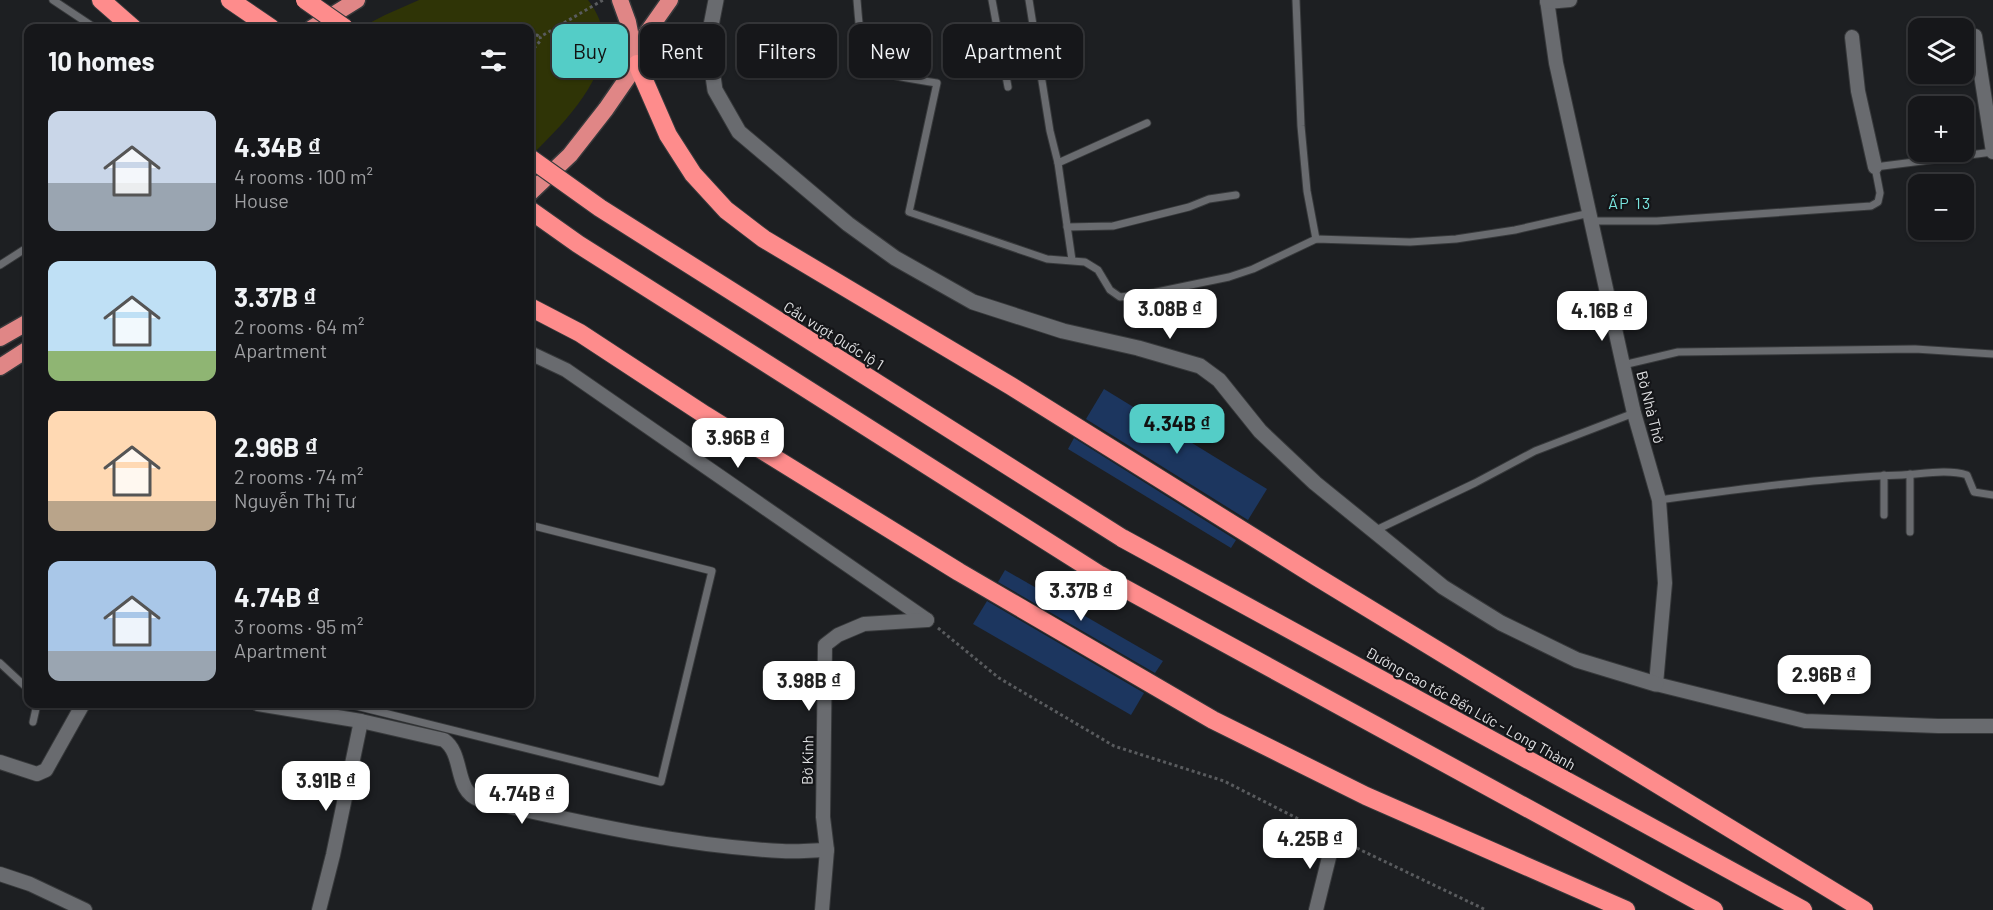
<!DOCTYPE html>
<meta charset="utf-8">
<style>
body{margin:0;font-family:Barlow,sans-serif;background:#232427;color:#f1f3f6;height:100vh;display:flex;flex-direction:column;font-size:22px;white-space:nowrap}
*{box-sizing:border-box;margin:0}
p{font-size:20px;color:#9e9fa2}
.icon{flex:none;width:33px;height:33px;fill:none;stroke:currentColor;stroke-width:2;stroke-linecap:round;stroke-linejoin:round}
.map{position:relative;flex:1;overflow:hidden}
.side{position:absolute;left:24px;top:24px;width:510px;height:684px;display:flex;flex-direction:column;background:#16171a;border-radius:12px;box-shadow:0 2px 4px #0004,0 0 0 2px #353639}
.side>*{flex:none}
.guide{position:absolute;left:552px;top:24px;width:570px;height:54px;display:flex;gap:12px}
.fabs{position:absolute;left:1908px;top:18px;display:grid;gap:12px}
.fabs a{display:grid;place-items:center;width:66px;height:66px;border-radius:12px;background:#16171a;box-shadow:0 2px 4px #0004,0 0 0 2px #353639;font-size:30px}
.price{position:absolute;translate:-50% -51px;padding:0 14px;border-radius:12px;background:#fff;color:#222;font-size:20px;line-height:39px;filter:drop-shadow(0 2px 3px #0008)}
.price::after{content:'';position:absolute;left:50%;top:36px;width:18px;height:14px;margin-left:-9px;background:inherit;clip-path:polygon(0 0,100% 0,50% 100%)}
.price.active{background:#54cdc7;color:#111}
ul{padding:0;list-style:none}
li{display:flex;align-items:center;gap:18px;height:150px;padding:0 24px}
li span{display:grid;place-items:center;flex:none;width:168px;height:120px;border-radius:12px;color:#555}
li>.icon{margin-inline-start:auto}
span .icon{width:72px;height:72px;fill:#fffc;stroke-width:1}
li b{font-size:26px}
h2{display:flex;justify-content:space-between;align-items:center;height:72px;padding:0 24px;font-size:26px}
.chip{padding:0 21px;border-radius:12px;background:#16171a;box-shadow:0 2px 4px #0004,0 0 0 2px #353639;font-size:21px;line-height:54px}
.chip.active{background:#54cdc7;color:#111}
.map>svg:first-child{display:block}
.green{fill:#2f3406}
.building{fill:#1c365f}
.lines{fill:none;stroke-linecap:round;stroke-linejoin:round}
.service-casing{stroke:#37393b;stroke-width:9}
.minor-casing{stroke:#37393b;stroke-width:16}
.tertiary-casing{stroke:#37393b;stroke-width:17}
.trunk-casing{stroke:#37393b;stroke-width:19}
.motorway-casing{stroke:#37393b;stroke-width:20}
.path{stroke:#595b5e;stroke-width:3;stroke-dasharray:3 3;stroke-linecap:butt}
.service{stroke:#696b6f;stroke-width:7}
.minor{stroke:#696b6f;stroke-width:14}
.tertiary{stroke:#696b6f;stroke-width:15}
.trunk{stroke:#e08686;stroke-width:16}
.motorway{stroke:#fe8c8c;stroke-width:18}
.motorway-bridge-casing{stroke:#37393b;stroke-width:20;stroke-linecap:butt}
.motorway-bridge{stroke:#fe8c8c;stroke-width:18}
.labels{text-anchor:middle;dominant-baseline:central;stroke-width:4.5;stroke-linejoin:round;paint-order:stroke}
.street-label{font-size:15px;fill:#e0e1e3;stroke:#141518}
.neighbourhood-label{font-size:16px;letter-spacing:1.5px;fill:#7ae5df;stroke:#141518}
</style>
<div class="map">
<svg width="1993" height="910" viewBox="0 0 1993 910">
<rect width="100%" height="100%" fill="#1d1f22"/>
<!-- green -->
<path class="green" d="M419,0H588C633,57 569,118 530,157V28H360L385,15Z"/>
<!-- building -->
<g class="building">
<path d="M1104,389L1267,489L1248,520L1086,419Z"/>
<path d="M1074,438L1236,540L1231,548L1068,449Z"/>
<path d="M1005,570L1163,661L1155,673L998,582Z"/>
<path d="M987,601L1144,693L1131,715L973,624Z"/>
</g>
<g class="lines">
<defs>
<g id="service">
<path d="M53,0L95,28"/>
<path d="M857,0C858,13 861,57 868,65C878,76 921,80 937,83L909,212L1047,259L1085,262L1098,270L1110,290L1120,297L1147,294L1229,277L1253,269L1316,239L1410,242L1456,239L1515,230L1590,213"/>
<path d="M992,0L1008,87"/>
<path d="M1029,0L1050,131L1058,163L1147,123"/>
<path d="M1296,0L1301,126L1307,191L1316,239"/>
<path d="M1058,163L1072,260"/>
<path d="M1591,221H1657L1871,206L1878,202L1880,193L1875,167L1993,152"/>
<path d="M1067,227L1113,226L1189,207L1209,199L1236,195"/>
<path d="M0,265L28,247"/>
<path d="M1623,365L1678,352L1915,349L1993,354"/>
<path d="M1884,475V515"/>
<path d="M1659,500C1740,489 1821,478 1902,475C1922,474 1948,469 1967,475L1974,492L1993,495"/>
<path d="M1374,531L1475,483L1535,451L1634,413"/>
<path d="M1910,532V474"/>
<path d="M0,663L28,689"/>
<path d="M348,704L661,782L712,571L530,525"/>
<path d="M33,722L37,704"/>
</g>
<g id="minor">
<path d="M1547,0L1556,63L1623,365L1634,413L1659,500L1665,583L1656,684L1805,721L1938,726H1993"/>
<path d="M1547,2L1570,0"/>
<path d="M1975,36L1993,152"/>
<path d="M1852,37L1858,91L1875,167"/>
<path d="M530,353L566,370L927,620"/>
<path d="M258,704L361,721L444,740C465,755 453,791 480,800C579,822 680,846 782,851C797,852 812,850 827,850"/>
<path d="M0,762L37,774L46,770L83,704"/>
<path d="M0,874L30,884L85,910"/>
<path d="M319,910L333,855L361,721"/>
<path d="M822,910L827,850L823,817L825,645L838,635L864,624L927,620"/>
<path d="M1316,910L1334,837"/>
</g>
<path id="tertiary" d="M716,0L708,41L715,90L739,132L848,224L895,258L973,302L1063,331L1138,348L1200,366L1219,380L1260,431L1315,483L1443,587L1501,623L1577,660L1656,684"/>
<g id="trunk">
<path d="M620,0L628,22L636,63"/>
<path d="M312,28L357,0"/>
<path d="M530,193L570,155L606,109L637,64L646,34L670,0"/>
<path d="M0,338L28,322"/>
<path d="M0,367L28,349"/>
</g>
<g id="motorway">
<path d="M101,0L133,28"/>
<path d="M230,0L271,28"/>
<path d="M637,64L668,135L693,174L726,210L764,239L1011,386L1317,577L1864,910"/>
<path d="M530,210L578,244L1100,575L1714,910"/>
<path d="M530,307L580,333L705,415L959,572L1213,720L1366,796L1626,910"/>
<path d="M1122,538L1803,910"/>
</g>
</defs>
<!-- service casing -->
<use href="#service" class="service-casing"/>
<!-- minor casing -->
<use href="#minor" class="minor-casing"/>
<!-- tertiary casing -->
<use href="#tertiary" class="tertiary-casing"/>
<!-- trunk casing -->
<use href="#trunk" class="trunk-casing"/>
<!-- motorway casing -->
<use href="#motorway" class="motorway-casing"/>
<!-- path -->
<g class="path">
<path d="M530,37L537,35L540,37"/>
<path d="M530,53L541,40L540,37L603,0"/>
<path d="M938,628L999,678L1114,746L1224,781L1322,831"/>
<path d="M1346,843L1486,910"/>
</g>
<!-- service -->
<use href="#service" class="service"/>
<!-- minor -->
<use href="#minor" class="minor"/>
<!-- tertiary -->
<use href="#tertiary" class="tertiary"/>
<!-- trunk -->
<use href="#trunk" class="trunk"/>
<!-- motorway -->
<use href="#motorway" class="motorway"/>
<defs>
<g id="motorway-bridge">
<path d="M305,0L345,28"/>
<path d="M530,158L600,208L1122,538"/>
</g>
</defs>
<!-- motorway-bridge casing -->
<use href="#motorway-bridge" class="motorway-bridge-casing"/>
<!-- motorway-bridge -->
<use href="#motorway-bridge" class="motorway-bridge"/>
</g>
<g class="labels">
<!-- street labels -->
<g class="street-label">
<text transform="translate(834 335) rotate(32)">Cầu vượt Quốc lộ 1</text>
<text transform="translate(1651 407) rotate(76)">Bờ Nhà Thờ</text>
<text transform="translate(1471 708) rotate(29)">Đường cao tốc Bến Lức - Long Thành</text>
<text transform="translate(807 760) rotate(-89)">Bờ Kinh</text>
</g>
<!-- neighbourhood labels -->
<g class="neighbourhood-label">
<text x="1630" y="202">ẤP 13</text>
</g>
</g>
</svg>
<div class="fabs">
<a><svg class="icon" aria-label="layers" viewBox="0 0 24 24"><path d="M12 4l9 5-9 5-9-5zM3 14l9 5 9-5"/></svg></a>
<a>+</a>
<a>−</a>
</div>
<b class="price" style="left:1170px;top:340px">3.08B ₫</b>
<b class="price" style="left:1602px;top:342px">4.16B ₫</b>
<b class="price active" style="left:1177px;top:455px">4.34B ₫</b>
<b class="price" style="left:738px;top:469px">3.96B ₫</b>
<b class="price" style="left:1081px;top:622px">3.37B ₫</b>
<b class="price" style="left:1824px;top:706px">2.96B ₫</b>
<b class="price" style="left:809px;top:712px">3.98B ₫</b>
<b class="price" style="left:326px;top:812px">3.91B ₫</b>
<b class="price" style="left:522px;top:825px">4.74B ₫</b>
<b class="price" style="left:1310px;top:870px">4.25B ₫</b>
<div class="guide">
<a class="chip active">Buy</a>
<a class="chip">Rent</a>
<a class="chip">Filters</a>
<a class="chip">New</a>
<a class="chip">Apartment</a>
</div>
<section class="side">
<h2>10 homes<svg class="icon" aria-label="filters" viewBox="0 0 24 24"><path d="M4 7h16M4 17h16"/><circle cx="9" cy="7" r="2"/><circle cx="15" cy="17" r="2"/></svg></h2>
<ul>
<li><span style="background:linear-gradient(#c9d6e8 60%,#9aa5b1 0)"><svg class="icon" aria-label="home" viewBox="0 0 24 24"><path d="M3 11l9-7 9 7M6 9v11h12V9"/></svg></span><div><b>4.34B ₫</b><p>4 rooms · 100 m²</p><p>House</p></div></li>
<li><span style="background:linear-gradient(#bfe0f5 75%,#8fb573 0)"><svg class="icon" aria-label="home" viewBox="0 0 24 24"><path d="M3 11l9-7 9 7M6 9v11h12V9"/></svg></span><div><b>3.37B ₫</b><p>2 rooms · 64 m²</p><p>Apartment</p></div></li>
<li><span style="background:linear-gradient(#ffd9b3 75%,#b9a48a 0)"><svg class="icon" aria-label="home" viewBox="0 0 24 24"><path d="M3 11l9-7 9 7M6 9v11h12V9"/></svg></span><div><b>2.96B ₫</b><p>2 rooms · 74 m²</p><p>Nguyễn Thị Tư</p></div></li>
<li><span style="background:linear-gradient(#a9c7e8 75%,#9aa5b1 0)"><svg class="icon" aria-label="home" viewBox="0 0 24 24"><path d="M3 11l9-7 9 7M6 9v11h12V9"/></svg></span><div><b>4.74B ₫</b><p>3 rooms · 95 m²</p><p>Apartment</p></div></li>
</ul>
</section>
</div>
